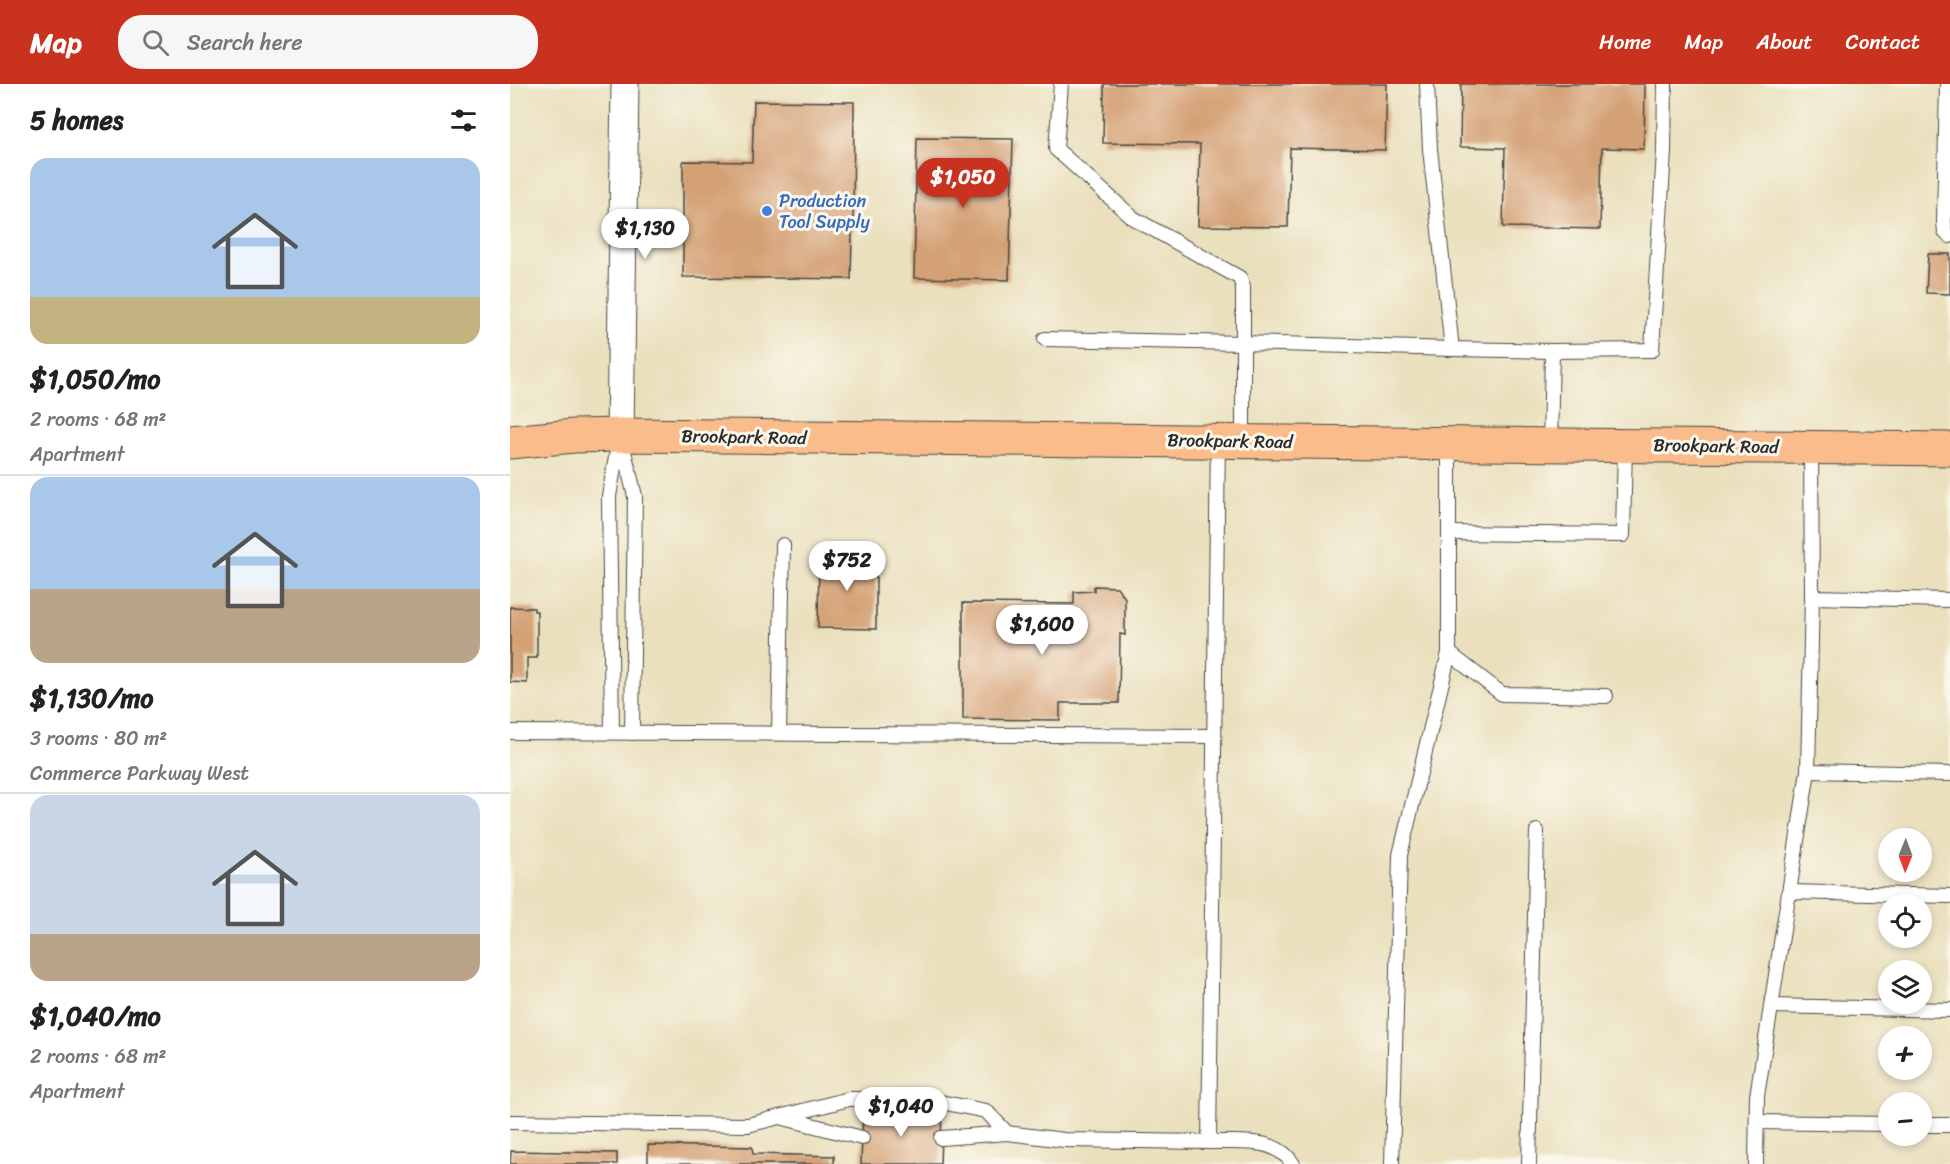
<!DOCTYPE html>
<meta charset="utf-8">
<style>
body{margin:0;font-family:Sriracha,sans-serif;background:#f6f6f6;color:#222;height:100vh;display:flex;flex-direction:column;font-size:22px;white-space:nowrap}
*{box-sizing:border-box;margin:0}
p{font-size:20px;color:#767676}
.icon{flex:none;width:33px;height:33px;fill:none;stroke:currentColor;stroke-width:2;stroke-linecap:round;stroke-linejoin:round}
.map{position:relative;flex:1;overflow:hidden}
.sheet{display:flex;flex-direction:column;background:#fff;width:510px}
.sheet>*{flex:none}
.needle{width:39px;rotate:181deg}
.tools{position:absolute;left:1368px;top:744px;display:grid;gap:12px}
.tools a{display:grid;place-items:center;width:54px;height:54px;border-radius:50%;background:#fff;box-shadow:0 3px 9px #0003;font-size:30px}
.price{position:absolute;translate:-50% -51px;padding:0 14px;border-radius:21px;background:#fff;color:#222;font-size:20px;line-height:39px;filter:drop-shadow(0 2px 3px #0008)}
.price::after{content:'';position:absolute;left:50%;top:36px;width:18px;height:14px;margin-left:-9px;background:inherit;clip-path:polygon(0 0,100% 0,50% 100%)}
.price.current{background:#c8321e;color:#fff}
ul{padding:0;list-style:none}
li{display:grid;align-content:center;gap:12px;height:318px;padding:0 30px}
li+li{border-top:2px solid #e0e0e0}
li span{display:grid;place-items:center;height:186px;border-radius:18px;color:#555}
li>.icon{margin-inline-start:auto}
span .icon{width:108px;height:108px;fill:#fffc;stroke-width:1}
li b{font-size:26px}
h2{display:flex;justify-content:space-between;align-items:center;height:72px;padding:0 30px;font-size:26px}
header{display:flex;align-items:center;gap:36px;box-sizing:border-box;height:84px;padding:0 30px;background:#c8321e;color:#fff}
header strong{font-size:28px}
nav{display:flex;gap:33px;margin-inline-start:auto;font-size:21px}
.search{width:420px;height:54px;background:#f6f6f6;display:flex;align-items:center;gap:15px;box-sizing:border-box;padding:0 21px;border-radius:24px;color:#767676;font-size:22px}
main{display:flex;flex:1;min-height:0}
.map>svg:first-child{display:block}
.building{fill:#d4a074}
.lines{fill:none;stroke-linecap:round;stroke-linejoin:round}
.lane-casing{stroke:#484641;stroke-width:16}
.street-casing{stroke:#484641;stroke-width:29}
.primary-casing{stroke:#484641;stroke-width:35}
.lane{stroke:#fff;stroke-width:14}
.street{stroke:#fff;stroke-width:27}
.primary{stroke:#f9bc8a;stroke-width:33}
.shop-dot{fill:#3f7fe0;stroke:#fbf7ec;stroke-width:2}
.labels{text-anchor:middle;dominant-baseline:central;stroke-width:6;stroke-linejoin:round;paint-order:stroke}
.shop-label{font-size:18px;fill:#366cbe;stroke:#fbf7ec;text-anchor:start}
.street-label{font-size:18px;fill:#2b2b2b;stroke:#fbf7ec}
</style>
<header>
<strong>Map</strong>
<div class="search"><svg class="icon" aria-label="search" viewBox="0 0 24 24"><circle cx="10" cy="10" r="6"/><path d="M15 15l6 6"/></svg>Search here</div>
<nav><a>Home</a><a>Map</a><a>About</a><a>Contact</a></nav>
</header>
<main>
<section class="sheet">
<h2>5 homes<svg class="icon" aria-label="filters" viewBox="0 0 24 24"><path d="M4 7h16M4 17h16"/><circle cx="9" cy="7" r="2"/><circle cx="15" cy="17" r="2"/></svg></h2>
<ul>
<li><span style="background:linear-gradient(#a9c7e8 75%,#c2b280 0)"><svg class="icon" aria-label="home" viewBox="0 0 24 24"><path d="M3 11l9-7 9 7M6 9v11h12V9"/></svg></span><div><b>$1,050/mo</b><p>2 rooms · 68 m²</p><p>Apartment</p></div></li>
<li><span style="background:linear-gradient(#a9c7e8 60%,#b9a48a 0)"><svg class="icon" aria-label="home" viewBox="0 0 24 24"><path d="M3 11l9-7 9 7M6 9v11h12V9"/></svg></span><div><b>$1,130/mo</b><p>3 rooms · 80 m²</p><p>Commerce Parkway West</p></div></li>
<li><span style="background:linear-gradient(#c9d6e8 75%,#b9a48a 0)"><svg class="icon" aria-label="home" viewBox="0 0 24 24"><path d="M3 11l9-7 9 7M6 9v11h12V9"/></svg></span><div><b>$1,040/mo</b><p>2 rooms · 68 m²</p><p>Apartment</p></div></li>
</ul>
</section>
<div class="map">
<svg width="1440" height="1080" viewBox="0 0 1440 1080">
<rect width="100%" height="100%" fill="#fbf7ec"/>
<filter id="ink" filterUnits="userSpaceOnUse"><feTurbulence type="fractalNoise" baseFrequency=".0167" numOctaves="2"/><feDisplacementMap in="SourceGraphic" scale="12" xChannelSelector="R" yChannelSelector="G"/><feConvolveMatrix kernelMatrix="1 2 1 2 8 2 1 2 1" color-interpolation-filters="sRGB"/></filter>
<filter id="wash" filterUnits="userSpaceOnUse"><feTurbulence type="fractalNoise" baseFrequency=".008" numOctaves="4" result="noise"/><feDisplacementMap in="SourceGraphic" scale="24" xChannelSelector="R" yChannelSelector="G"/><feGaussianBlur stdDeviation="1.35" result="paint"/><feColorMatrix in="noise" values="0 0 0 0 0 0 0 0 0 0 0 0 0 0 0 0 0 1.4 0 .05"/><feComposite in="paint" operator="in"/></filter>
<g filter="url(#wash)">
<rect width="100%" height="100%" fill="#eae0bd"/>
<g id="blocks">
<!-- building -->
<g class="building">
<path d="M594,0H877L875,66L780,64L778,143L688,142L690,60L593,59Z"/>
<path d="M951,0H1135L1134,65L1092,64L1090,145L993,143L995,64L950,63Z"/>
<path d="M244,17L344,18L343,147H342L341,195L173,193V77L242,78Z"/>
<path d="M407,54L503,55L499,196L404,194Z"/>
<path d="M1418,170H1440V210L1416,209Z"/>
<path d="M309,470L366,471V545L308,544Z"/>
<path d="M584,502L607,503L615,514V551L610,550L609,619H550V636L453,635V519L564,520V508L584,507Z"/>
<path d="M0,523L24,524V527H27V574H17V599L0,598Z"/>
<path d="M353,1028L432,1029L430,1080H351Z"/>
<path d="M138,1061L242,1063L243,1070L324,1072V1080H138Z"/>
<path d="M1,1067L107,1069V1080H0Z"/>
</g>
</g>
</g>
<g filter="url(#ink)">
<use href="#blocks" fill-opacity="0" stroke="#484641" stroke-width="1.5"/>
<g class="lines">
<defs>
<g id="lane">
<path d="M917,0L920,65L942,265L1042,267L1142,266L1154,67L1155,0"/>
<path d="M1437,0L1434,138L1435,148L1440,152"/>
<path d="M535,255L733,259V203L730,194L623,134L546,65L551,0"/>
<path d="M733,358V259L942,265"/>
<path d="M1040,361L1042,267"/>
<path d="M939,449L1113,451L1115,361"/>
<path d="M1302,513L1440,516"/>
<path d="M939,569L992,610L1096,612"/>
<path d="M0,648L704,652"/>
<path d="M102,648L99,412L110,351L125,412L122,649"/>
<path d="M269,649L273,461"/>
<path d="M1298,687L1440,690"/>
<path d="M1279,808L1440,812"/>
<path d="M1261,922L1440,926"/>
<path d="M270,1033L352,1054"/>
<path d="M0,1038L238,1041L339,1015H415L476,1027L497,1049L554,1056L699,1058L708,357"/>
<path d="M1247,1038L1378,1040"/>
<path d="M1412,1041H1440"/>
<path d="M431,1054L497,1049"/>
<path d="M699,1058C728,1059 765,1052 783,1080"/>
<path d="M882,1080L890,771L939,569V360"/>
<path d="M1019,1080L1027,747"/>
<path d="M1246,1080L1247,1012L1298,687L1302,513L1301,363"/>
</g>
<path id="street" d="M110,351L115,0"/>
<path id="primary" d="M0,358L64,352L110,351L1440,365"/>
</defs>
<!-- lane casing -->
<use href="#lane" class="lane-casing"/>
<!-- street casing -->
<use href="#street" class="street-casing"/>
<!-- primary casing -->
<use href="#primary" class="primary-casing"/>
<!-- lane -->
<use href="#lane" class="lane"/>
<!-- street -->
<use href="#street" class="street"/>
<!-- primary -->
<use href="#primary" class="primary"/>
</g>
</g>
<!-- markers -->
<circle class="shop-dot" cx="257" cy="127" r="6"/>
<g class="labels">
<!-- shop labels -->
<g class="shop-label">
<text x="269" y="117">Production<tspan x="269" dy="21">Tool Supply</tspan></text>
</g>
<!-- street labels -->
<g class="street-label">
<text transform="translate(234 353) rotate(1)">Brookpark Road</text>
<text transform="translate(720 357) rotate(1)">Brookpark Road</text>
<text transform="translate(1206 362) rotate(1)">Brookpark Road</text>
</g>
</g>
</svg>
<div class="tools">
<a><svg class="needle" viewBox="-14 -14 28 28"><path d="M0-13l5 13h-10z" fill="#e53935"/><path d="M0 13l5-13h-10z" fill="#767676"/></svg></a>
<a><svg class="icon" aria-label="locate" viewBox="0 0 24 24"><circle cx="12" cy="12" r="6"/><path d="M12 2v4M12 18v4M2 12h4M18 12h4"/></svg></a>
<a><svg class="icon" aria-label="layers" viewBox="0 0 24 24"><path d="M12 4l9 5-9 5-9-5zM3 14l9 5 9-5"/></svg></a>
<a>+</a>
<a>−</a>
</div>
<b class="price current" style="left:453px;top:125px">$1,050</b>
<b class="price" style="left:135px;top:176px">$1,130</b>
<b class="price" style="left:337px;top:508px">$752</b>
<b class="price" style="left:532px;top:572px">$1,600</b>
<b class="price" style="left:391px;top:1054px">$1,040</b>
</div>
</main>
